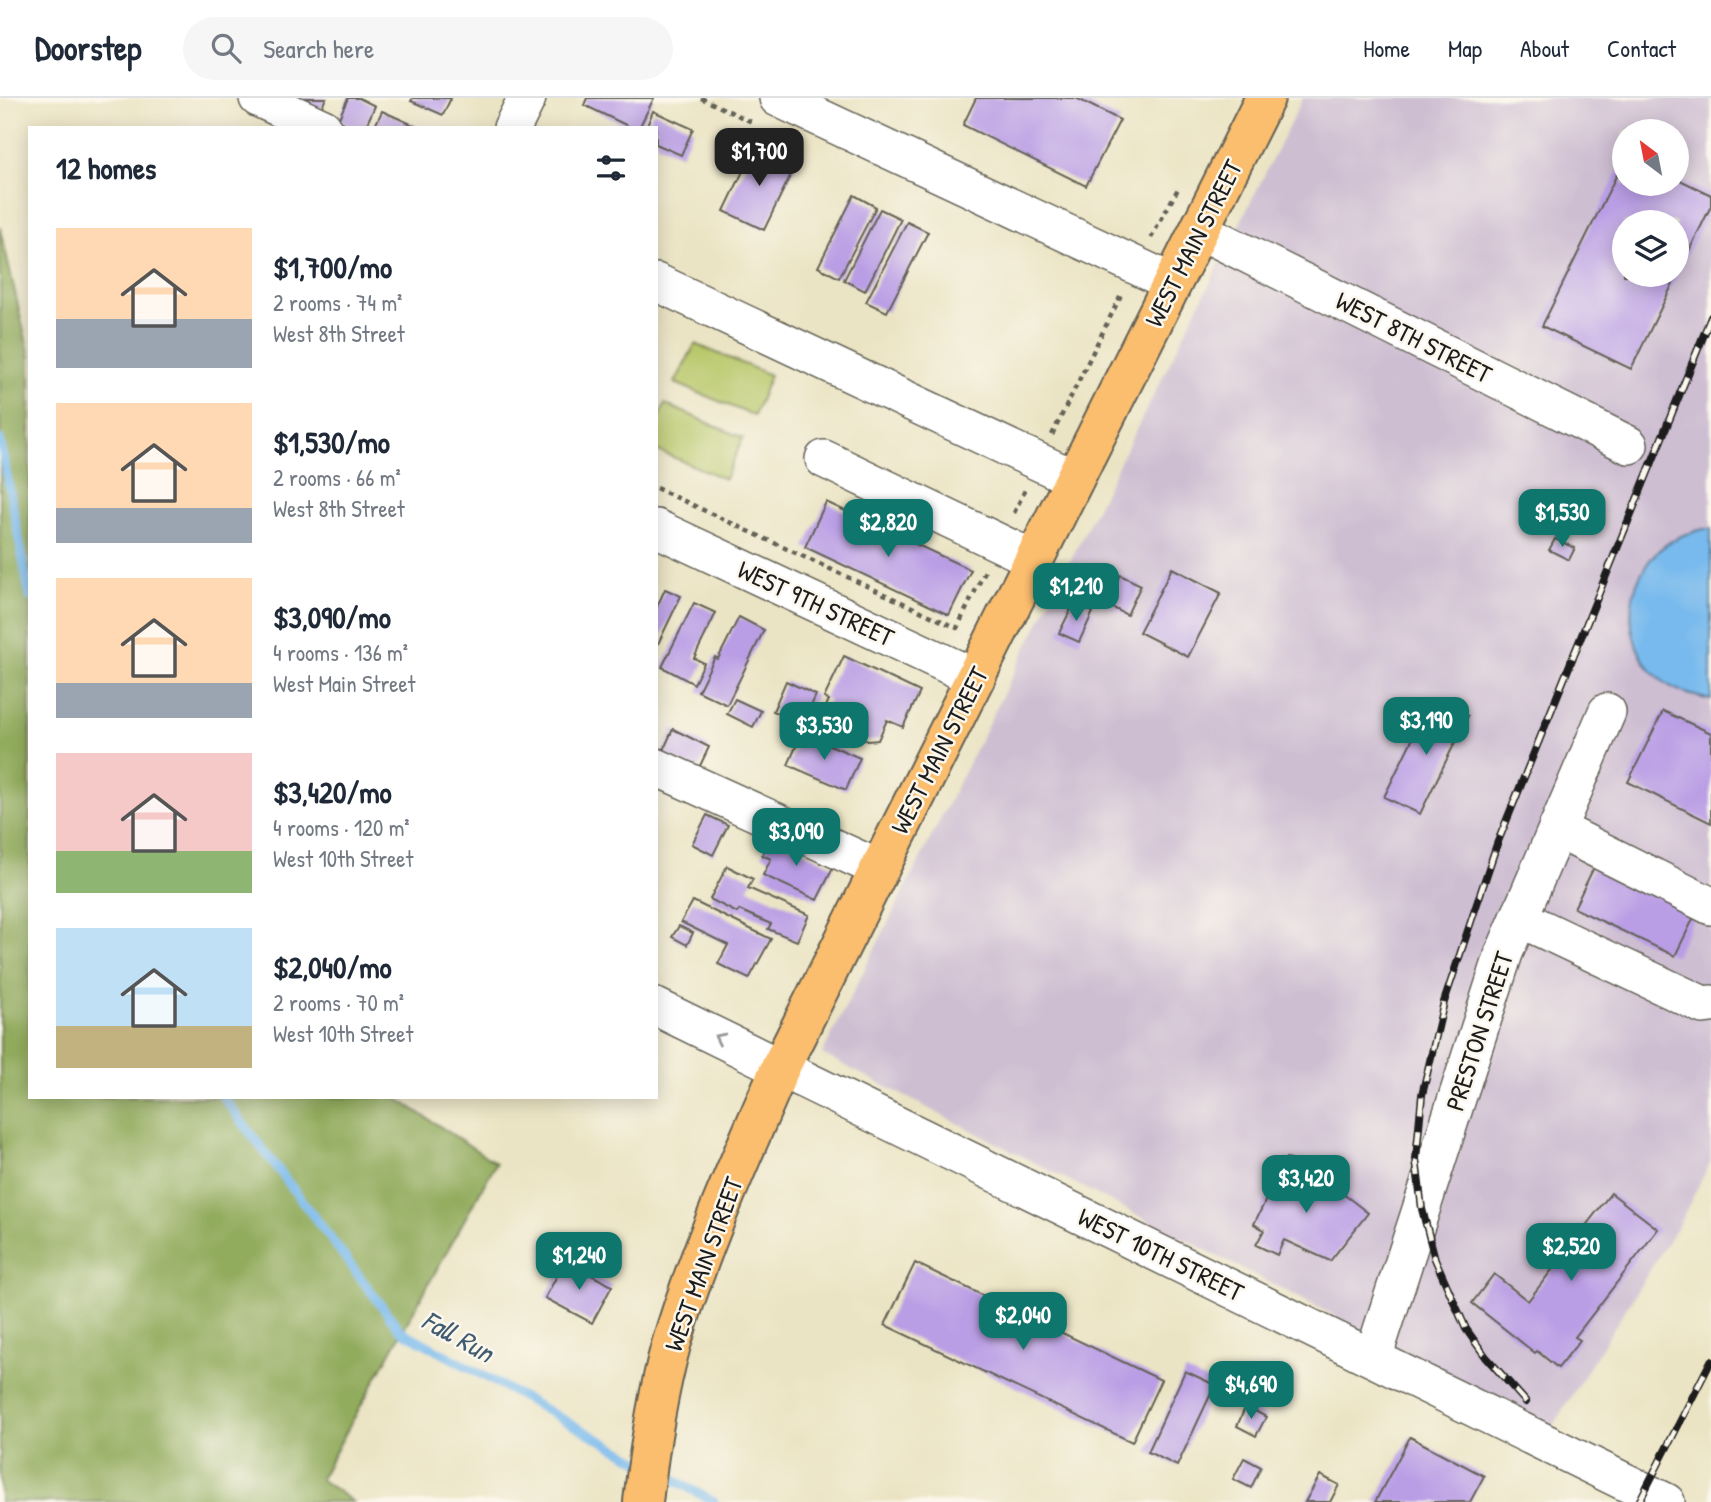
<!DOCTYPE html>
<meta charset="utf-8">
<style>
body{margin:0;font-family:"Patrick Hand",sans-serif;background:#f6f6f7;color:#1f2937;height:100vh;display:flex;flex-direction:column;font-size:26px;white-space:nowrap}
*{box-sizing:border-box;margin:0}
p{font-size:23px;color:#747a83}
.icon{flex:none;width:38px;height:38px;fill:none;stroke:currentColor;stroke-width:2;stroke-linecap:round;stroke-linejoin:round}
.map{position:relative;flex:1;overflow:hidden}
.details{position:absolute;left:28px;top:28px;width:630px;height:973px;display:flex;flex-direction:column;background:#fff;border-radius:0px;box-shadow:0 4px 18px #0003}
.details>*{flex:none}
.needle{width:46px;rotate:328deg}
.fabs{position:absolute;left:1612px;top:21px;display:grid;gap:14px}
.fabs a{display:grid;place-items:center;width:77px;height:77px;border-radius:50%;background:#fff;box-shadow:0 4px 18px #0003;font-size:35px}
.price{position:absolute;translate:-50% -60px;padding:0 16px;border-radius:14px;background:#0f766e;color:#fff;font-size:23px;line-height:46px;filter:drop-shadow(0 2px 4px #0008)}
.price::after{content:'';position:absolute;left:50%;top:42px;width:21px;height:16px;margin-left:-10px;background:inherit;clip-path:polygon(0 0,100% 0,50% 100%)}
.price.active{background:#222;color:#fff}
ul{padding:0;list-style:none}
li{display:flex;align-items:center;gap:21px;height:175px;padding:0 28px}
li span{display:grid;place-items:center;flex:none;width:196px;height:140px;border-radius:0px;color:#555}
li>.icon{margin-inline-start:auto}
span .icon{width:84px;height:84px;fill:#fffc;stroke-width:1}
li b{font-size:30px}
h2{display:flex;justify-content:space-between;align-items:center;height:84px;padding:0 28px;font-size:30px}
header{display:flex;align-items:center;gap:42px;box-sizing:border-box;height:98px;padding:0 35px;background:#fff;border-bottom:2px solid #e0e1e3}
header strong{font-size:33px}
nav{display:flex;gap:38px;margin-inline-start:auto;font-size:24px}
.search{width:490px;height:63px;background:#f6f6f7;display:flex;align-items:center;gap:18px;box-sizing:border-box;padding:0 24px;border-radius:38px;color:#747a83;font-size:26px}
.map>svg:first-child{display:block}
.industrial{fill:#cebed2;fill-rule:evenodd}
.green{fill:#b8c769;stroke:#6a7242;stroke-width:2}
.forest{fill:#92ac5d;stroke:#57643c;stroke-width:2}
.water{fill:#78baed;stroke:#4a6b84;stroke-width:2}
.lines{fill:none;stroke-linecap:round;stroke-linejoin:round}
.stream{stroke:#78baed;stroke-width:9}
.building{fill:#ba9ee5;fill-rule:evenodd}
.minor-casing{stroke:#646257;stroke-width:40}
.major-casing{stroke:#646257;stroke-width:42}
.path{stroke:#646257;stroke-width:4.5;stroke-dasharray:5 5;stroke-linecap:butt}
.minor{stroke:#fff;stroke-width:37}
.major{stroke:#fbbd6e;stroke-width:38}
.rail-casing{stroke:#1c1c1c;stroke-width:8}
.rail{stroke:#fbf7ec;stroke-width:5;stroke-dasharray:16;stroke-linecap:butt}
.oneway{stroke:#999}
.labels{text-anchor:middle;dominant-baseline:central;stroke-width:5;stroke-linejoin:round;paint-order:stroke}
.street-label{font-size:26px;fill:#1c1c1c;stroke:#fbf7ec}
.water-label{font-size:28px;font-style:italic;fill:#415b70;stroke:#fbf7ec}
</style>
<header>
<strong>Doorstep</strong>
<div class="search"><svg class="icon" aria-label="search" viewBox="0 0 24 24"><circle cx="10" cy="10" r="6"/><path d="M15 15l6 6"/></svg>Search here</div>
<nav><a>Home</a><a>Map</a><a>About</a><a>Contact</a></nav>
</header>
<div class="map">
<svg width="1711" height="1404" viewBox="0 0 1711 1404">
<rect width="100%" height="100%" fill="#fbf7ec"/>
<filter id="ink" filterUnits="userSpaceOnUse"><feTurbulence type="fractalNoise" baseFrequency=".0143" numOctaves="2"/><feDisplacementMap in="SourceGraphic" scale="14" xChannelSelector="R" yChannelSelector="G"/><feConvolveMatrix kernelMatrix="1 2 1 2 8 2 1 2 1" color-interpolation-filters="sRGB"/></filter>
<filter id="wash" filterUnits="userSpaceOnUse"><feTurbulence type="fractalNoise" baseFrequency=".00686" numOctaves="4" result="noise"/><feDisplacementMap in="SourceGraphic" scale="28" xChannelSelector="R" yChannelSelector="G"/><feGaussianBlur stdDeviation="1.57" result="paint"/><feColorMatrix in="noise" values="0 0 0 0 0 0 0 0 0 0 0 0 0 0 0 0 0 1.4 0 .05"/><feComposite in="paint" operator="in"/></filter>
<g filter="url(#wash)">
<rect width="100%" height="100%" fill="#ebe4c4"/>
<!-- industrial -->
<path class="industrial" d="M1303,0H1711V1063L1680,1124L1552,1329L822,956ZM1624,33H1676V86H1624ZM1624,124H1676V177H1624Z"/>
<!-- green -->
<g class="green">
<path d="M695,246L770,277L754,318L675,285Z"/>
<path d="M665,306L743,340L725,381L656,352V325Z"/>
</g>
<!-- forest -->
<path class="forest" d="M0,129L30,259V999H395L496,1065L320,1381L353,1404H0Z"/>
<!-- water -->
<path class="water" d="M1703,431H1711V602C1693,598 1676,594 1661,582C1615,545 1624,466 1677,440C1685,436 1694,434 1703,431Z"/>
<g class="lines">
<!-- stream -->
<g class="stream">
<path d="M0,341L30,499"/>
<path d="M223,999L400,1232L639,1363"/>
<path d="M658,1373L714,1404"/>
</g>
</g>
<g id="blocks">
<!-- building -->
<g class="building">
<path d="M297,0H326L321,11Z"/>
<path d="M348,0H359L375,8L365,30H354L338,22Z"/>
<path d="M413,0H451L443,17L411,3Z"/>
<path d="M587,0H654L639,30H632L584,7Z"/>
<path d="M976,0H1076L1120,22L1086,88L963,27Z"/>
<path d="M382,13L420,30H374Z"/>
<path d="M653,13L693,31L681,57L656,46V30H646Z"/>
<path d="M755,48L795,68L764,132L724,113Z"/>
<path d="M1624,62V86H1676V80L1711,97V108L1631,271L1542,228ZM1624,124H1676V177H1624Z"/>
<path d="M854,97L876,109L839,180L818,169Z"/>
<path d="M880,111L901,121L865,193L844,182Z"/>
<path d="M907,124L928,134L887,214L866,204Z"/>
<path d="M826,404L971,472L949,517L805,449Z"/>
<path d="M1555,441L1575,450L1569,462L1549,452Z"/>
<path d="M1172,470L1221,495L1188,559L1139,534Z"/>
<path d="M1120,477L1141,487L1127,517L1105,506Z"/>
<path d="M665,491L681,498L656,550V511Z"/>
<path d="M694,505L716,515L694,560L704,565L694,586L662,569Z"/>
<path d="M1074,505L1093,514L1079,544L1059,535Z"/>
<path d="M739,519L764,532L727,607L698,593L715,559L718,561Z"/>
<path d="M844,558L920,594L903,629L887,622L878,642L868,643L827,624L830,617L823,614L829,602L824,600Z"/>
<path d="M786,583L816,597L803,626L773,613Z"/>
<path d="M735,601L761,613L753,629L727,616Z"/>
<path d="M1432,601L1468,618L1420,716L1384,699Z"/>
<path d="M1663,613L1711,635V725L1628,684Z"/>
<path d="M673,631L709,649L698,672L662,655Z"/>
<path d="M802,635L860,660L846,692L788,667Z"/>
<path d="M707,717L728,727L713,757L692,746Z"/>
<path d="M771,738L834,768L817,802L763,777L771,761L762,757Z"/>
<path d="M1596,765L1697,813L1675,858L1574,810Z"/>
<path d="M727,768L753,781L748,790L809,817L797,843L768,831L771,826L739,812L737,815L710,801Z"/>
<path d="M693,803L771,841L749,881L718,866L728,847L681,824Z"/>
<path d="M679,828L693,835L687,847L672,839Z"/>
<path d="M1286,1060L1303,1069L1297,1080L1316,1090L1319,1084L1346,1098L1368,1115L1330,1163L1284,1142L1277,1157L1256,1147L1264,1132L1254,1126Z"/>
<path d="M1611,1095L1658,1131L1575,1239L1580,1242L1558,1270L1537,1253L1535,1255L1472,1205L1494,1176L1528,1203Z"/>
<path d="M565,1163L612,1188L592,1225L545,1200Z"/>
<path d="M915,1165L1161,1282L1132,1344L885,1227Z"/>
<path d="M1185,1273L1215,1287L1177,1368L1148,1354Z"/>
<path d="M1246,1308L1266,1319L1256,1338L1237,1328Z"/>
<path d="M1410,1339L1484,1378L1470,1404H1375Z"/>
<path d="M1244,1360L1261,1369L1251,1390L1233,1381Z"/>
<path d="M1320,1377L1339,1387L1330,1404H1305Z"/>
</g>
</g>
</g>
<g filter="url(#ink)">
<use href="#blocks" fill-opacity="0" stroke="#646257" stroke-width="2"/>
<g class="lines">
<defs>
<g id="minor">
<path d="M258,0L323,30"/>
<path d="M778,0L1173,185"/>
<path d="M512,30L527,0"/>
<path d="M1199,132L1629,347"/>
<path d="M656,184L1075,381"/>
<path d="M824,361L1035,462"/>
<path d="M656,430L976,580"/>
<path d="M656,669L880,771"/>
<path d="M1557,731L1711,808"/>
<path d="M1519,820L1703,907L1711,906"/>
<path d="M656,909L1666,1404"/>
<path d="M1373,1260L1504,855L1607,614"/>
</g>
<path id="major" d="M643,1404C649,1352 657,1298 671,1247C699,1152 741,1060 780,970L1265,0"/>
</defs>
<!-- minor casing -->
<use href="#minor" class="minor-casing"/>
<!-- major casing -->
<use href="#major" class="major-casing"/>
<!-- path -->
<g class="path">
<path d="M701,0L754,25"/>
<path d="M1151,140L1179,89"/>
<path d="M1052,337L1121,197"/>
<path d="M656,390L957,530L985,473"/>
<path d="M1014,415L1025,392"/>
</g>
<!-- minor -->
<use href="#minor" class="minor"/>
<!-- major -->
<use href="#major" class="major"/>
<defs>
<g id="rail">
<path d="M1526,1304L1486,1259L1466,1231L1435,1161L1422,1111L1416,1061L1422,997L1444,904L1497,746L1711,219"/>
<path d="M1639,1404L1711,1263"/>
</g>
</defs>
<!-- rail casing -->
<use href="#rail" class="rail-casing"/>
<!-- rail -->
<use href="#rail" class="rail"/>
</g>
<!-- one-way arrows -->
<defs><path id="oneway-chevron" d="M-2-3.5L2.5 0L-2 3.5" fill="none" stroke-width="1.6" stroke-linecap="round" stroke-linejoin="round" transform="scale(1.75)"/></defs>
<use class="oneway" href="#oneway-chevron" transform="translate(719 940) rotate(-154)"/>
</g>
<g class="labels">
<!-- street labels -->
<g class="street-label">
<text transform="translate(1193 145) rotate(-63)">WEST MAIN STREET</text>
<text transform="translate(1414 239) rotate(27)">WEST 8TH STREET</text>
<text transform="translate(816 505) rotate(25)">WEST 9TH STREET</text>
<text transform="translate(939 652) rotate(-63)">WEST MAIN STREET</text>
<text transform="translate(1479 933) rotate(-72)">PRESTON STREET</text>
<text transform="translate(1161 1156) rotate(26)">WEST 10TH STREET</text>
<text transform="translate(703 1166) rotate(-70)">WEST MAIN STREET</text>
</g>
<!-- water labels -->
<g class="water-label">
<text transform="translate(458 1238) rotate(29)">Fall Run</text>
</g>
</g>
</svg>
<div class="fabs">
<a><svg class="needle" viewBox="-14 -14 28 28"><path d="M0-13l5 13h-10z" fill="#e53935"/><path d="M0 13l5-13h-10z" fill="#747a83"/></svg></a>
<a><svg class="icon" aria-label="layers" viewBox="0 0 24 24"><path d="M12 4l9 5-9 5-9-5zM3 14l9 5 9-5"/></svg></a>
</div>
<b class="price active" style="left:759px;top:90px">$1,700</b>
<b class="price" style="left:1562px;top:451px">$1,530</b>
<b class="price" style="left:888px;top:461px">$2,820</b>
<b class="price" style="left:1076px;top:525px">$1,210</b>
<b class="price" style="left:1426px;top:659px">$3,190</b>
<b class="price" style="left:824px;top:664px">$3,530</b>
<b class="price" style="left:796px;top:770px">$3,090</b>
<b class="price" style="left:1306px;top:1117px">$3,420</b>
<b class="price" style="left:1571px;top:1185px">$2,520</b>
<b class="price" style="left:579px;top:1194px">$1,240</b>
<b class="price" style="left:1023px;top:1254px">$2,040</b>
<b class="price" style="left:1251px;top:1323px">$4,690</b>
<section class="details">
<h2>12 homes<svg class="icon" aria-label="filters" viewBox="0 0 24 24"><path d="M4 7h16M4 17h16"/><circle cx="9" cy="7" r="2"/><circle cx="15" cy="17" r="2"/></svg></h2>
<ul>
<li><span style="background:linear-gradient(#ffd9b3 65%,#9aa5b1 0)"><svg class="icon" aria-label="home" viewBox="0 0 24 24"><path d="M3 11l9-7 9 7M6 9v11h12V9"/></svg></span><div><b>$1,700/mo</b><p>2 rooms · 74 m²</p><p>West 8th Street</p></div></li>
<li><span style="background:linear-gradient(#ffd9b3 75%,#9aa5b1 0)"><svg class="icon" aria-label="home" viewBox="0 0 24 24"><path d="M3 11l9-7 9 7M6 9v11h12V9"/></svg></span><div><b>$1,530/mo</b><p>2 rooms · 66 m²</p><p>West 8th Street</p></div></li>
<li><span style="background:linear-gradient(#ffd9b3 75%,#9aa5b1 0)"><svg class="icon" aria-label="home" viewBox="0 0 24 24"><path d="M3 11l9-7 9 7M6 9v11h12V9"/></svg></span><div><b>$3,090/mo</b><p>4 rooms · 136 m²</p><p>West Main Street</p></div></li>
<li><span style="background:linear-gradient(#f6c9c9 70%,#8fb573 0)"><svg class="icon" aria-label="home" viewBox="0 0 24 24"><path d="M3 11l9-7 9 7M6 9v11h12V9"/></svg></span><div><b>$3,420/mo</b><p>4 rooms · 120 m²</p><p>West 10th Street</p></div></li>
<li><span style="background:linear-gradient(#bfe0f5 70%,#c2b280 0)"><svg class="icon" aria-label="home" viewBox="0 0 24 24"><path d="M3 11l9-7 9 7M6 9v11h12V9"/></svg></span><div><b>$2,040/mo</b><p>2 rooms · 70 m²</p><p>West 10th Street</p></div></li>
</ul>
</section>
</div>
